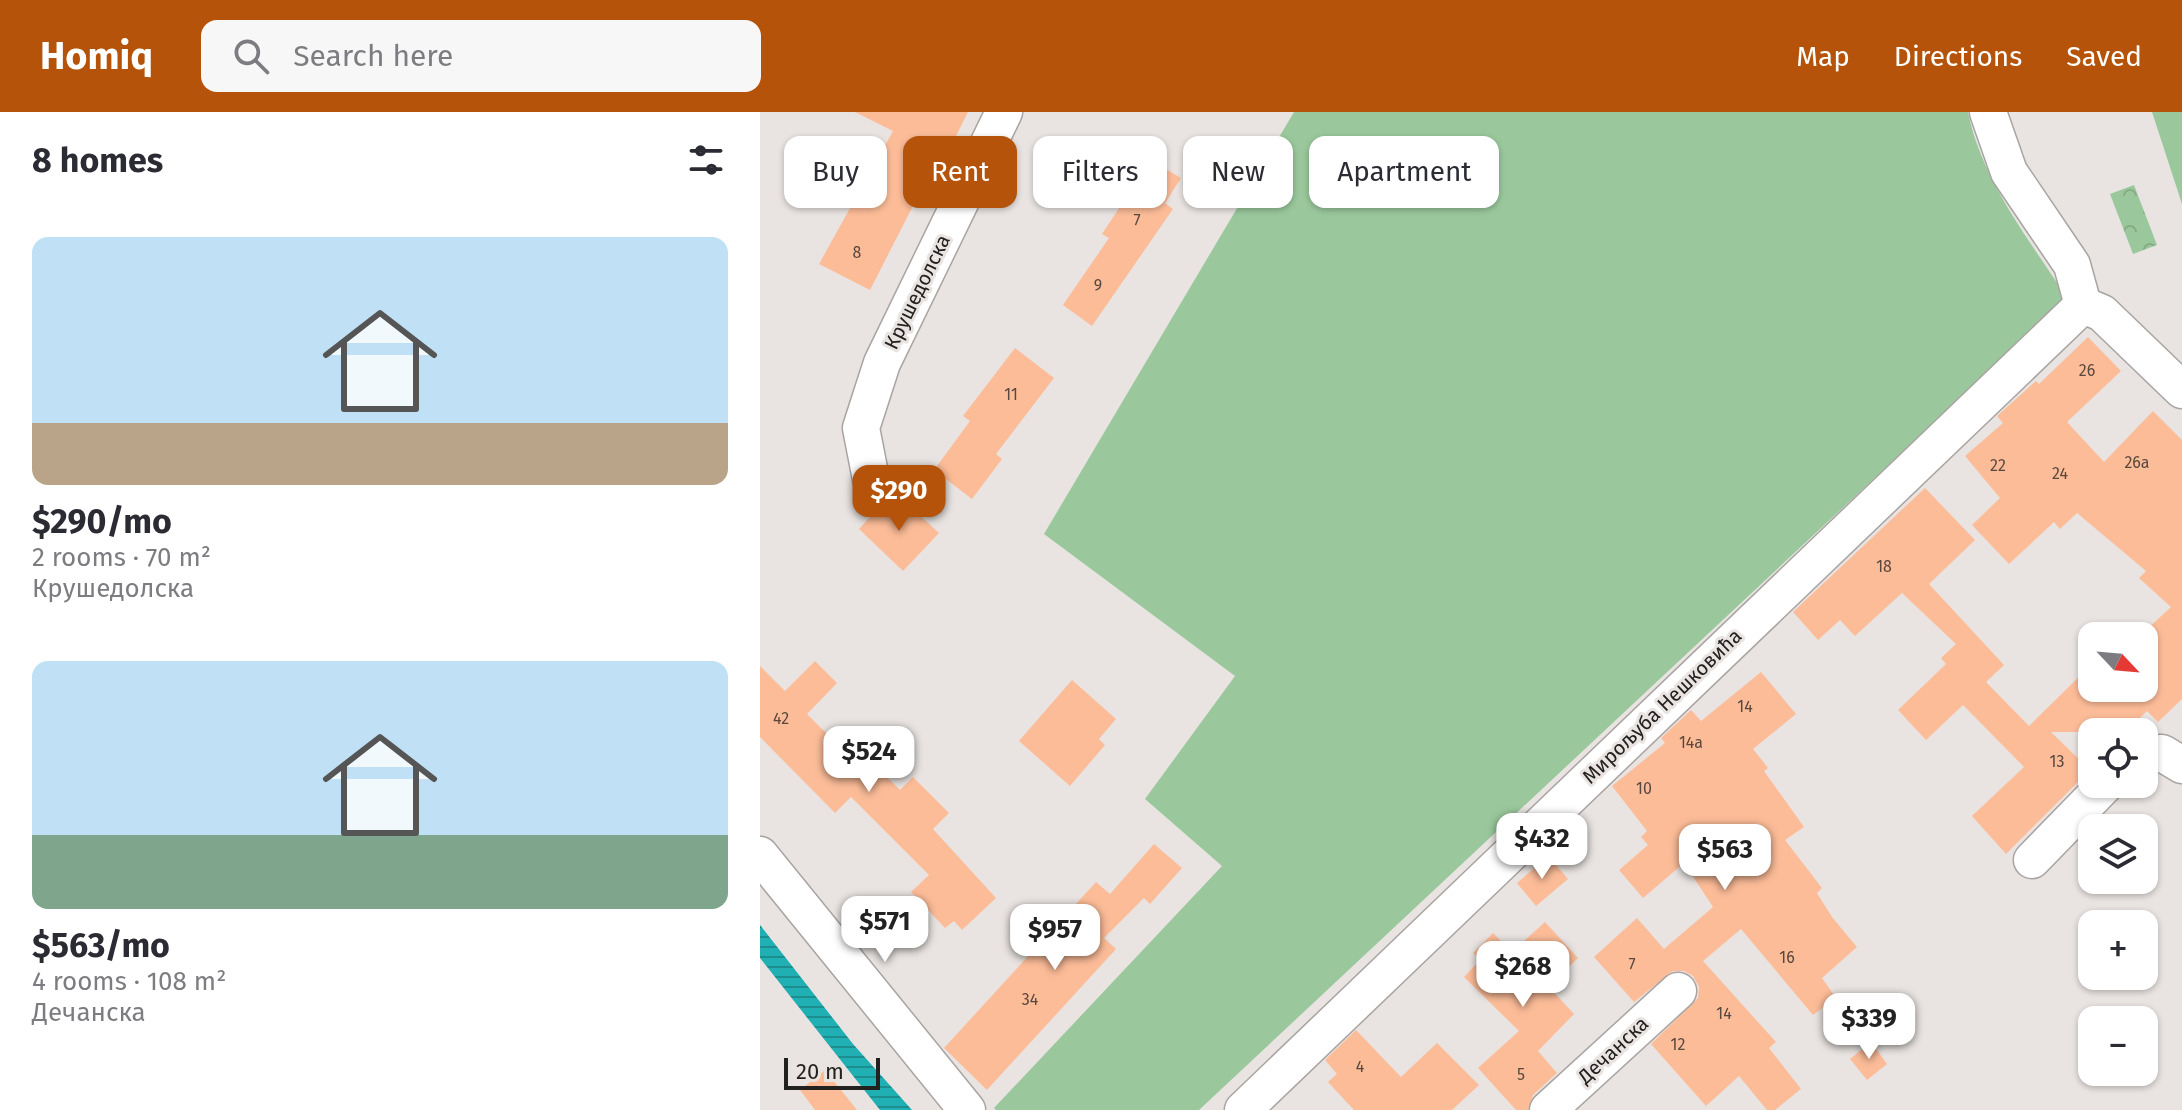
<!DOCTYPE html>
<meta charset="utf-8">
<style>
body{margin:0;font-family:"Fira Sans",sans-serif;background:#f7f7f7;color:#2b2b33;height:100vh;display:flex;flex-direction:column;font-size:30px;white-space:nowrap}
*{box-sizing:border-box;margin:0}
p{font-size:26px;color:#7c7c81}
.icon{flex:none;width:44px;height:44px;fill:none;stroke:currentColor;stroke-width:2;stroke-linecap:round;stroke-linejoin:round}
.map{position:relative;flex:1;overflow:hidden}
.drawer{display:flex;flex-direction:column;background:#fff;width:760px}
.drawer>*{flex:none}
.guide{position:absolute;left:24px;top:24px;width:760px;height:72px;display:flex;gap:16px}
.needle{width:52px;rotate:116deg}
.controls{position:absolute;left:1318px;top:510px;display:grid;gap:16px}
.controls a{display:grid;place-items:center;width:80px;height:80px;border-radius:16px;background:#fff;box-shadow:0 2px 6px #0004;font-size:40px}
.scale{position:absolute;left:24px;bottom:20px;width:96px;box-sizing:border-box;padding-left:8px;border:4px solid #232120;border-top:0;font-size:22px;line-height:28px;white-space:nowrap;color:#232120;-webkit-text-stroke:6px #e9e4e1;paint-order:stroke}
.price{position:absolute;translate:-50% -68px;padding:0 18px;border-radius:16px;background:#fff;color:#222;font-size:26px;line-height:52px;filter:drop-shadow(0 2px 4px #0008)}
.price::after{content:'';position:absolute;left:50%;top:48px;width:24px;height:18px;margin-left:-12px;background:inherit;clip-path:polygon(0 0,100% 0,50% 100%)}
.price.selected{background:#b45309;color:#fff}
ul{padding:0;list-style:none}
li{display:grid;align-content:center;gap:16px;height:424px;padding:0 32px}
li span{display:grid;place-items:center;height:248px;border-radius:16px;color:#555}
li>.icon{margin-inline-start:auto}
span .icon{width:144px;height:144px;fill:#fffc;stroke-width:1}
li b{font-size:34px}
h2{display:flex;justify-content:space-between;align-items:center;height:96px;padding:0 32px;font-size:34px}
.chip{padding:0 28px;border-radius:16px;background:#fff;box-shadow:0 2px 6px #0004;font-size:28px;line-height:72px}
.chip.selected{background:#b45309;color:#fff}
header{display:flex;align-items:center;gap:48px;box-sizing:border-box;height:112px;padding:0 40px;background:#b45309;color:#fff}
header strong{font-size:38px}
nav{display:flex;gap:44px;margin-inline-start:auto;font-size:28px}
.search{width:560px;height:72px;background:#f7f7f7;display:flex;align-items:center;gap:20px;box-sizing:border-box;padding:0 28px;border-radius:16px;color:#7c7c81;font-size:30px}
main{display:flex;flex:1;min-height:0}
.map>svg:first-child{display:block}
.grass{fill:#9ac89c}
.park{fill:url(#park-crowns)}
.water{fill:url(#water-rules)}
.building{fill:#fcbc98}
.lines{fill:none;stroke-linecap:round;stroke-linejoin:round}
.minor-casing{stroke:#a9a4a1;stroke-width:39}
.minor{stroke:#fff;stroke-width:36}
.labels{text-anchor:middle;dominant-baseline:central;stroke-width:6;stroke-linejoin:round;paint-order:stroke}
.number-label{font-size:16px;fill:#59483e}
.street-label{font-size:20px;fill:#232120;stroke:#e9e4e1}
</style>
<header>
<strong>Homiq</strong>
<div class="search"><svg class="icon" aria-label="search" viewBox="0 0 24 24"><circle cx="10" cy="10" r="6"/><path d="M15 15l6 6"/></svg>Search here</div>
<nav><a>Map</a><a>Directions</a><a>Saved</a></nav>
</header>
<main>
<section class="drawer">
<h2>8 homes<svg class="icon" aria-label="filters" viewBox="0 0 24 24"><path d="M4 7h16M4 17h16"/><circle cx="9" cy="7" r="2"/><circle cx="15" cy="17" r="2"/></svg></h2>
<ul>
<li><span style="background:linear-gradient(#bfe0f5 75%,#b9a48a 0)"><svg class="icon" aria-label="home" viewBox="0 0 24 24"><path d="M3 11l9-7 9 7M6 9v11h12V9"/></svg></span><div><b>$290/mo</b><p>2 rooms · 70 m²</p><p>Крушедолска</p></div></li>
<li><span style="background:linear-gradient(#bfe0f5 70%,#7fa58c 0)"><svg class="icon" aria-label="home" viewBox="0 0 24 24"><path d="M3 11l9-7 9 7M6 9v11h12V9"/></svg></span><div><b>$563/mo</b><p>4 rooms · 108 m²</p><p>Дечанска</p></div></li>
</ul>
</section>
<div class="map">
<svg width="1422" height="998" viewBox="0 0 1422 998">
<defs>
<pattern id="park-crowns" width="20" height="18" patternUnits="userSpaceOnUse" patternTransform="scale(2)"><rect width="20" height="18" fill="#9ac89c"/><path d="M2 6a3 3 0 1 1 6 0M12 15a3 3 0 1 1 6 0" fill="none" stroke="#84ac86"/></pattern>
<pattern id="water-rules" width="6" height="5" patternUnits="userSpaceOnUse" patternTransform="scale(2)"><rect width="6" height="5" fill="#20afb2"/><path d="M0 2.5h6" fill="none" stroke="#1c8e90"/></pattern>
</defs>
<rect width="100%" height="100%" fill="#e9e4e1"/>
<!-- grass -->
<g class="grass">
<path d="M534,0H1208C1222,69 1269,127 1307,186L439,998H236L234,996L462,754L385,687L475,564L284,422Z"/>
<path d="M1392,0H1422V92Z"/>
</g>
<!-- park -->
<path class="park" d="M1374,73L1397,133L1373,142L1350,82Z"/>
<!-- water -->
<path class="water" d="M0,813L93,932L152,998H120L0,846Z"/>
<!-- building -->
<g class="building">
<path d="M95,0H208L185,46L179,43L110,178L59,152L133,19Z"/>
<path d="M391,48L421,66L405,91L413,97L332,214L303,193L349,126L342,122Z"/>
<path d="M1328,225L1361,259L1307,310L1344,350L1393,299L1422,328V587L1398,610L1387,599L1366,620H1291L1330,658L1246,742L1212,704L1264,655L1203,593L1166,628L1138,598L1186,552L1181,546L1196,532L1142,481L1095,524L1080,508L1058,528L1033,500L1165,376L1215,428L1169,472L1244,553L1226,570L1269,614L1332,552V576H1384V520L1411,495L1379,466L1386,459L1317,401L1300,417L1294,410L1249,452L1212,413L1240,386L1205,344L1243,311L1237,304L1276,269L1279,272Z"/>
<path d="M255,236L294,266L236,342L242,347L212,387L174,358L210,309L203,304Z"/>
<path d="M142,387L179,421L143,459L99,417L121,393L129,401Z"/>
<path d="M55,549L77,571L47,602L83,638L92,630L140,678L153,665L189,701L173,717L236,786L202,818L194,809L185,816L151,780L169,763L91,685L75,701L0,625V554L25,579Z"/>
<path d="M1001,560L1036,602L993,637L1008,656L1004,659L1044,715L1025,728L1062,776L1057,781L1072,805L1097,835L1062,866L1076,886L1053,903L981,817L943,849L1016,930L1009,936L1041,977L1015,998H1007L979,964L946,994L891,932L938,886L939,875L933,864L924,859H913L874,890L834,845L877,806L904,837L953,795L924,751L883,786L859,758L888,733L881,725L887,719L852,674L905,631L901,626L931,598L941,609Z"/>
<path d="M312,568L356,607L339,627L345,633L310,674L259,629Z"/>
<path d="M394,732L422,756L390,792L384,786L344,826L356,837L227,978L184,936L336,770L350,782Z"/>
<path d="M788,744L808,767L776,794L757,771Z"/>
<path d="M785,810L818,846L788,874L814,902L778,939L797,961L773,983L768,998H756L718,956L759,919L704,865L720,848L713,841L733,821L752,840Z"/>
<path d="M596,918L641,965L677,931L719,973L692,998H594L568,970L577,962L565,948Z"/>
<path d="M1111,930L1127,952L1107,968L1090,947Z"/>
<path d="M65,958L97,998H55L40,978Z"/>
</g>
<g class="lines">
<defs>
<g id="minor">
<path d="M1228,0L1249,60L1312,153L1323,193"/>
<path d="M1323,193L1342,201L1422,278"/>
<path d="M111,367L101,316L122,251L244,0"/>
<path d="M1384,643L1402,641L1422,653"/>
<path d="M0,743L207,998"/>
<path d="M1272,748L1346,672"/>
<path d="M483,998L1323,193"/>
<path d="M788,998L918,879"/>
</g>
</defs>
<!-- minor casing -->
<use href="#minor" class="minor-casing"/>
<!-- minor -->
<use href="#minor" class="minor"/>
</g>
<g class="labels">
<!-- number labels -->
<g class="number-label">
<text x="377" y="108">7</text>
<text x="97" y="140">8</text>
<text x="338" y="173">9</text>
<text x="1327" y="258">26</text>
<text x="251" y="282">11</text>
<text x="1377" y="350">26a</text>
<text x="1238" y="353">22</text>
<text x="1300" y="361">24</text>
<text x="1124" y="454">18</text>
<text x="985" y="594">14</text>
<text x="21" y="606">42</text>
<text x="931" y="630">14a</text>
<text x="1297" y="649">13</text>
<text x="884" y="676">10</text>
<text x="1027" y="845">16</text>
<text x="872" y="852">7</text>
<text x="270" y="887">34</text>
<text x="964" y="901">14</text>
<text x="918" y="932">12</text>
<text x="600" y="954">4</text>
<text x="761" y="962">5</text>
</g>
<!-- street labels -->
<g class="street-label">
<text transform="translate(157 180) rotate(-64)">Крушедолска</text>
<text transform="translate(902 594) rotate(-44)">Мирољуба Нешковића</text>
<text transform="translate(853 938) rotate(-43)">Дечанска</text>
</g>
</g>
</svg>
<div class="controls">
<a><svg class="needle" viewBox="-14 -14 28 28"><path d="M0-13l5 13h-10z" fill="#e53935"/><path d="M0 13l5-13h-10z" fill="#7c7c81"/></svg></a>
<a><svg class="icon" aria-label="locate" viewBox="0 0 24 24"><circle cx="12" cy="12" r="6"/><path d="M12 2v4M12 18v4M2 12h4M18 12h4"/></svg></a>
<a><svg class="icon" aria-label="layers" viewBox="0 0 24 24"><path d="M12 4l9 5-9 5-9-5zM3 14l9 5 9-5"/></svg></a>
<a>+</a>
<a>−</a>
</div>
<div class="scale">20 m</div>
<b class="price selected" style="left:139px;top:421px">$290</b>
<b class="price" style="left:109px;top:682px">$524</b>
<b class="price" style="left:782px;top:769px">$432</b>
<b class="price" style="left:965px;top:780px">$563</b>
<b class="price" style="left:125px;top:852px">$571</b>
<b class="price" style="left:295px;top:860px">$957</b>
<b class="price" style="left:763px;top:897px">$268</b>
<b class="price" style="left:1109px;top:949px">$339</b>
<div class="guide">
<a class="chip">Buy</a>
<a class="chip selected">Rent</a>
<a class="chip">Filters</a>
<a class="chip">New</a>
<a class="chip">Apartment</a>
</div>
</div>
</main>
